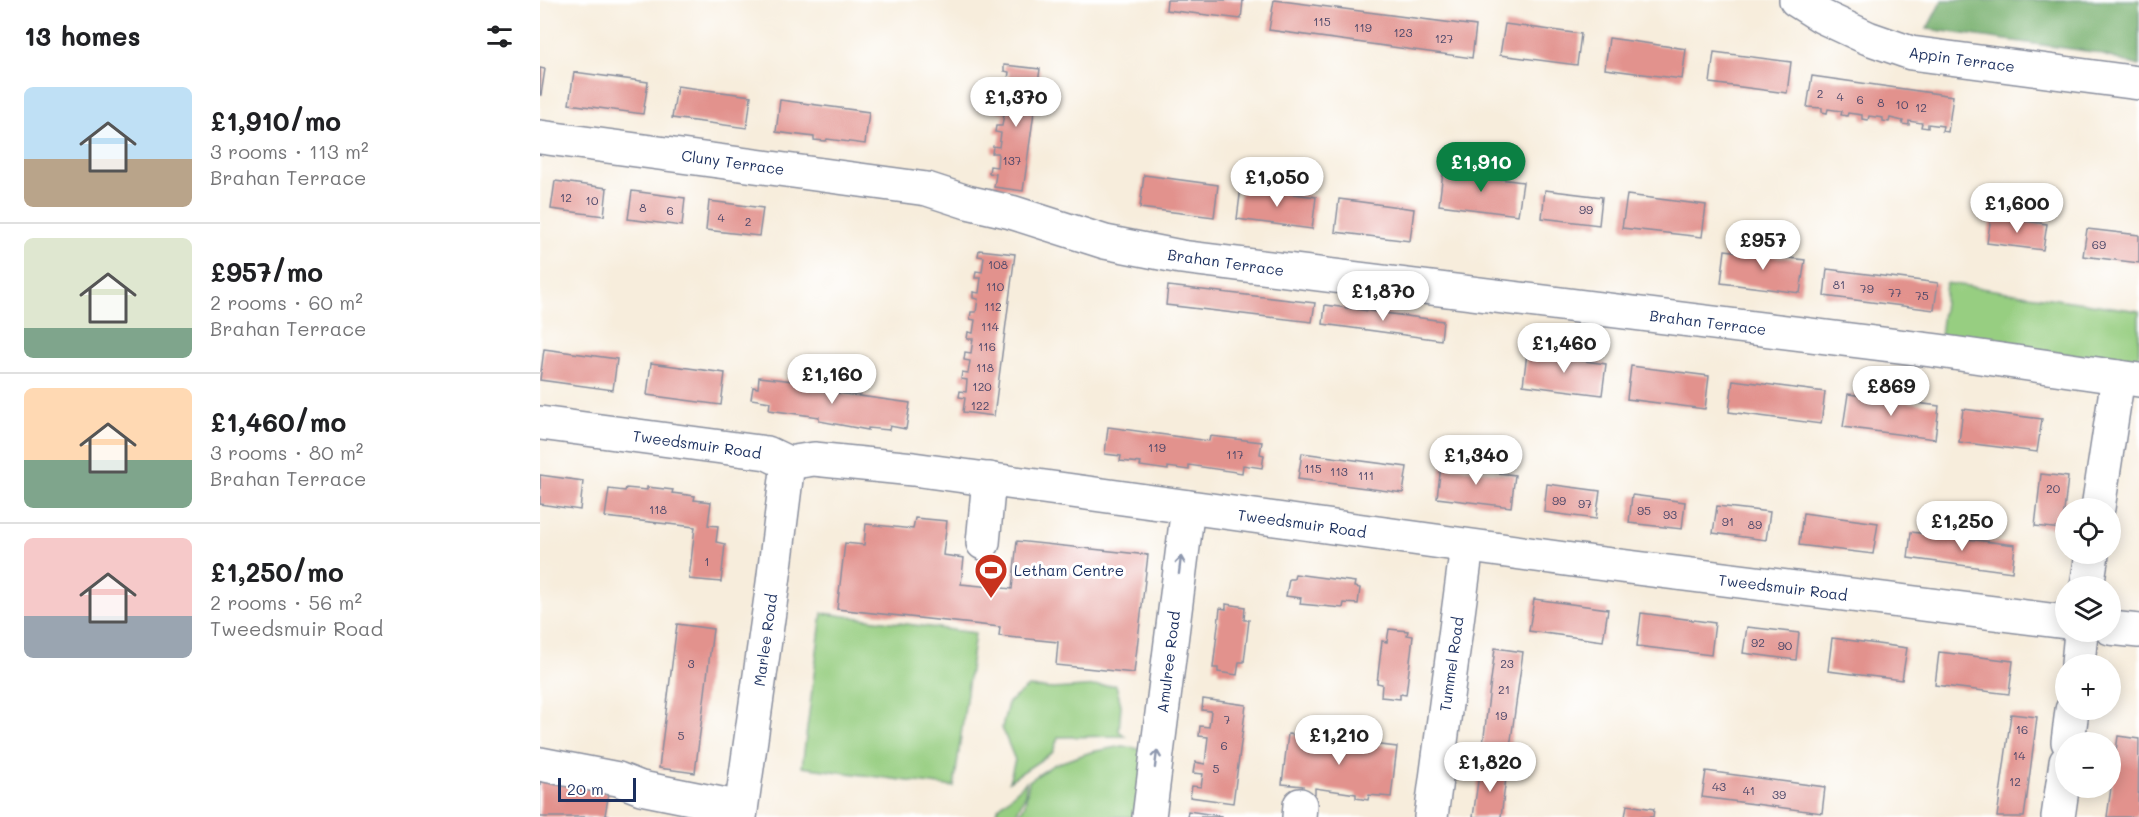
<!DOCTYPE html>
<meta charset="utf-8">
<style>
body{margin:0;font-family:Mali,sans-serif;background:#f6f6f6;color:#202124;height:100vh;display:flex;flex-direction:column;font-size:22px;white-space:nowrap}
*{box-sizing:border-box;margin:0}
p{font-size:20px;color:#757577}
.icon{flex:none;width:33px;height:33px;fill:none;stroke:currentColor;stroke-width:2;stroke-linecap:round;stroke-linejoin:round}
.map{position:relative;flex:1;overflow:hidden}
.drawer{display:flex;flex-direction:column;background:#fff;width:540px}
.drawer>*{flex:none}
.tools{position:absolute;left:1515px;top:498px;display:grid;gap:12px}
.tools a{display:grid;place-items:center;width:66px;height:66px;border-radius:50%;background:#fff;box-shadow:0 3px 15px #0003;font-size:30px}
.scale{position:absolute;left:18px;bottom:15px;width:78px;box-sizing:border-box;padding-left:6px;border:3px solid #1b2f5e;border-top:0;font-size:16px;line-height:21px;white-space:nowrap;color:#1b2f5e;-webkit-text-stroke:4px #fff;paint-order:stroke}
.price{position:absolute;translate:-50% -51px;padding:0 14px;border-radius:21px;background:#fff;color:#222;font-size:20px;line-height:39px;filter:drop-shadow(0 2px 3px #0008)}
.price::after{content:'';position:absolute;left:50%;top:36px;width:18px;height:14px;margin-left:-9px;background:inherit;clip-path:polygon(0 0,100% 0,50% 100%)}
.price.on{background:#0b8043;color:#fff}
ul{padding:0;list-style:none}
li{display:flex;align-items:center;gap:18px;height:150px;padding:0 24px}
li+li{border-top:2px solid #e0e0e0}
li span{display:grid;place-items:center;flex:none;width:168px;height:120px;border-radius:9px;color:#555}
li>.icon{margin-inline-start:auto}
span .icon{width:72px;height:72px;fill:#fffc;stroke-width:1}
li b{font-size:26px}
h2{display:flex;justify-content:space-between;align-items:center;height:72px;padding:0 24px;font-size:26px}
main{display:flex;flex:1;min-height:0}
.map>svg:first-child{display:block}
.green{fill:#97ce81;stroke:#597e70;stroke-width:1.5}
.forest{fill:#79b16f;stroke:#4a7066;stroke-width:1.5}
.building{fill:#e2928d}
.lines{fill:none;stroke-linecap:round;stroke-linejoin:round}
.minor-casing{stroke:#898e9d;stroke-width:36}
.minor{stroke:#fff;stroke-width:33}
.oneway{stroke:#8d97ae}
.labels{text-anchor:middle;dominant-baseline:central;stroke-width:6;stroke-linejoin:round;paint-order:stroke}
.number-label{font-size:12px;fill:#4d486a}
.street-label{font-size:15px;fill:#1b2f5e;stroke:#fff}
.poi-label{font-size:15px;fill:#1b2f5e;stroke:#fff;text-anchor:start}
</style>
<main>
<section class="drawer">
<h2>13 homes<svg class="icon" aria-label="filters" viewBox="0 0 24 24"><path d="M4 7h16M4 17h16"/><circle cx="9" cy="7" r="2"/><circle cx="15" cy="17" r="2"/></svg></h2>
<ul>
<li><span style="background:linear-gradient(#bfe0f5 60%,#b9a48a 0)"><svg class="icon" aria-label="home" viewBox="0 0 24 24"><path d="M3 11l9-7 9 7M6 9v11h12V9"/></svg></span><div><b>£1,910/mo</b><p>3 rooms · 113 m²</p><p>Brahan Terrace</p></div></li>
<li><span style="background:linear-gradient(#dfe7d0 75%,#7fa58c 0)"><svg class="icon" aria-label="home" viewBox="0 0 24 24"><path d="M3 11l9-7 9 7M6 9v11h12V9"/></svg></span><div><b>£957/mo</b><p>2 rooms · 60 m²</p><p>Brahan Terrace</p></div></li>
<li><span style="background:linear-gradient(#ffd9b3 60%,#7fa58c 0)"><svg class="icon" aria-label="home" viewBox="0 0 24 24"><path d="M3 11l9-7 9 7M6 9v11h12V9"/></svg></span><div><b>£1,460/mo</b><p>3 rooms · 80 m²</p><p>Brahan Terrace</p></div></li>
<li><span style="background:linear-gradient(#f6c9c9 65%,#9aa5b1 0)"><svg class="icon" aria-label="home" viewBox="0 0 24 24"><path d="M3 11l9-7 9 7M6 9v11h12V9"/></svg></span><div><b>£1,250/mo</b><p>2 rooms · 56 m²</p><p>Tweedsmuir Road</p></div></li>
</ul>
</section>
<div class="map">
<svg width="1599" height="817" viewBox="0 0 1599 817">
<rect width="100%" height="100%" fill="#fff"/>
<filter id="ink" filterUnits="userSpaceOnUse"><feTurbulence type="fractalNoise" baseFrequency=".0167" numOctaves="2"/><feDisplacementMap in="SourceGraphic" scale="12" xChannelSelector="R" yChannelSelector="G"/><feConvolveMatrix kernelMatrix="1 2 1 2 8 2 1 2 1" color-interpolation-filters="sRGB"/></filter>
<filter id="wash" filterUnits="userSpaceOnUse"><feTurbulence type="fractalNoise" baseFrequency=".008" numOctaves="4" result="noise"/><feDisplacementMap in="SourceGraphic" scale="24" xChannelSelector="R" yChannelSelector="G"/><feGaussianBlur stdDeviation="1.35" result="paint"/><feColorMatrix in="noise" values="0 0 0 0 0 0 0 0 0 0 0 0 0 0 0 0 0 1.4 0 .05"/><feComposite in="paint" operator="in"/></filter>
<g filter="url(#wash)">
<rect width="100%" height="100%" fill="#f7eddc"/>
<!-- green -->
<g class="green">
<path d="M1406,283L1599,311V364L1400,337Z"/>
<path d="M282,613L435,633L414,787L262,767Z"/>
<path d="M576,685L581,705L579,731L585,736L518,737L513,752L469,781L475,760L462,728L468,703L488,687L513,689Z"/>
<path d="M582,746L606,750L598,817H478L485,804L489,781L513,765L551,752Z"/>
<path d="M486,782L485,796L475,816L453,817L459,807Z"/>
</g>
<!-- forest -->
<path class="forest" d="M1402,0H1599V66L1553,52L1387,29Z"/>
<g id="blocks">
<!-- building -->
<g class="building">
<path d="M627,0H703L701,19L626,10Z"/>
<path d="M734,0L936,26L932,58L729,30Z"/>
<path d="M965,24L1041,34L1037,65L960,55Z"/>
<path d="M1069,38L1146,49L1142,79L1065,69Z"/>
<path d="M1174,52L1251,62L1247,93L1170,83Z"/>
<path d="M464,65L500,69L483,191L454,187L456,174L449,173L450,166L457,167L458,153H452L453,146L459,147L461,133L455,132L456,126H462L464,113L458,112L459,105L465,106L467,92L461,91L462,85L467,86L469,72L464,71Z"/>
<path d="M0,68L5,69L1,95H0Z"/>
<path d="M34,72L108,82L103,114L29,104Z"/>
<path d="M1272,76L1413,96L1408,132L1402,131L1403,126L1388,124V128L1381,127L1382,123L1369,121V125L1362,124L1363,121L1350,118L1349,122L1343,121V118L1329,116L1328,120L1322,119V115L1308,113L1307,116L1301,115L1302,111L1288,109L1287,113L1282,112V108L1267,107Z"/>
<path d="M137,86L211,96L207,128L132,118Z"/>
<path d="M240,100L329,112L325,144L287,139L286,141L274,140V137L236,132Z"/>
<path d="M903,172L983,182L978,215L899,205Z"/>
<path d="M604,175L678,185L674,217L600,208Z"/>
<path d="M15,181L67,188L64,216L11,209Z"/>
<path d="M701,187L776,197L772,229L697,219Z"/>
<path d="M1005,190L1062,197L1059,225L1002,218Z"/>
<path d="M92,191L145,198L142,226L88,219Z"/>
<path d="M1087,195L1166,205L1162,237L1082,228Z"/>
<path d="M799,199L874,209L870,241L795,232Z"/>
<path d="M169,201L223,208L219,236L166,230Z"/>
<path d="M1451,217L1507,224L1503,250L1447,243Z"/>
<path d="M1547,229L1599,235V263L1543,256Z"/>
<path d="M439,250L475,254L454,416L423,412L425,398L419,397L420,391L426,392L427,380L421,379L422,372L428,373L430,361L424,360L425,352L431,353L433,339H427L428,332L433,333L435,320L430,319L431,312H436L438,299L433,298V292L439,293L441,278H435L436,271L442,272L444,257L438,256Z"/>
<path d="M1185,250L1265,260L1260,293L1181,283Z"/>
<path d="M1287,269L1398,283L1394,310L1284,296Z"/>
<path d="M628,286L775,303L772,322L626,305Z"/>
<path d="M785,305L903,321L901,340L783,324Z"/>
<path d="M4,349L77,359L73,390L0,380Z"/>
<path d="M987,353L1066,364L1062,395L983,385Z"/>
<path d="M111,363L185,373L181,405L107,395Z"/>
<path d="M1091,366L1169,376L1165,409L1087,399Z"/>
<path d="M219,377L270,383L269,389L370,403L366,429L350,426L349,430L328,428V430L279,421V417L229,410L230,402L211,399L213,387L218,388Z"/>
<path d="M1193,380L1285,392L1281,424L1189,412Z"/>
<path d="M1308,394L1399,406L1395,439L1303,427Z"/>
<path d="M1423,409L1502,419L1497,452L1419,442Z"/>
<path d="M568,427L669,441L670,436L722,442L720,454L724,455L722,468L703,465L702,473L649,465V470L628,467V470L600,466L601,463L580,461L581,456L565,454Z"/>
<path d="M762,453L867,467L863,493L758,479Z"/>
<path d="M901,466L975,475L971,507L897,498Z"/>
<path d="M1501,474L1528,477L1522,529L1495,526Z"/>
<path d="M0,475L43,481L40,510L0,504Z"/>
<path d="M1007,484L1060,491L1056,519L1004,512Z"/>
<path d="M107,487L133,490L132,493L155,496L154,500L171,502L168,525L178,526L176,542L185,544L181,582L149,579L155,527L65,517L69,489L85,491L86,488L107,490Z"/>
<path d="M1092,495L1145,502L1142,529L1089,523Z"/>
<path d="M1177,506L1230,512L1226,540L1173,533Z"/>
<path d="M1263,513L1338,523L1333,554L1259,545Z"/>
<path d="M375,518L407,521L403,555L424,558L421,584L472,589L477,541L608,555L594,673L516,665L518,642L459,636L460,627L297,609L305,543L324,545L326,524L373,529Z"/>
<path d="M1371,532L1475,545L1472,572L1368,558Z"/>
<path d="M755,574L815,582L814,587L820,588L818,604L804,603L803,608L760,604L761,598L746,596L749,579H754Z"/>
<path d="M994,599L1068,609L1063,641L989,631Z"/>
<path d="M686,604L705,607L704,620H709L704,662H699L697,675L678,672V668H673L680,608L686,609Z"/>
<path d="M1101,613L1175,623L1171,655L1097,646Z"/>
<path d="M137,624L173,629L155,773L119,768Z"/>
<path d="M1207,627L1259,633L1256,660L1203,653Z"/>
<path d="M849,629L868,631L867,635L873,636L866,695L860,694V699L841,697L842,684L837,683L842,641L847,642Z"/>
<path d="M1292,638L1367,648L1362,680L1288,671Z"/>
<path d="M955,648L983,652L969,755L942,752Z"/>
<path d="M1399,652L1473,661L1469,694L1395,685Z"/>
<path d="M663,699L706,705L693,803L650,797L652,786L661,787L663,774L653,773L655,762L665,764L668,737L659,736L660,726L669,727L671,711L662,710Z"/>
<path d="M1471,714L1497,717L1487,796L1484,817H1457Z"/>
<path d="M748,734L857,747L851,797L829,795L828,800L816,798V794L775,788V794L762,792L763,786L742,784Z"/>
<path d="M1578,736L1599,739L1598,817H1567Z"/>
<path d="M940,767L967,770L961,817H933Z"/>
<path d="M1166,771L1285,787L1282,813L1162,797Z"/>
<path d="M0,779L69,792L65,815L70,817H0Z"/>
<path d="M1087,805L1114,809L1113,817H1085Z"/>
<path d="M648,811L681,816V817H647Z"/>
</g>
</g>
</g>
<g filter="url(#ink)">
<use href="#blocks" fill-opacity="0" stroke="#898e9d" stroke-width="1.5"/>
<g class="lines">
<defs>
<g id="minor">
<path d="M1256,0L1283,17L1328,38L1371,53L1599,83"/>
<path d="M0,137L387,189L427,202L471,212L565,242L641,257L1399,351L1599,380"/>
<path d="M0,423L227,453L248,463L274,459L373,469L1040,561L1526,622"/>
<path d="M1558,508L1578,377"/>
<path d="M443,543L449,479"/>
<path d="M1547,586L1552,554"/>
<path d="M1570,628L1599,631"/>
<path d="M1538,664L1541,632"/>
<path d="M1528,742L1532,710"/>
<path d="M0,764L78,779L101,788L201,808"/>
<path d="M200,817L233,583L248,463"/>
<path d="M609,817L648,507"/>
<path d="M759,817L760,805"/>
<path d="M891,817L927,546"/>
<path d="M1518,817L1526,762"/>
</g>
</defs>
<!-- minor casing -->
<use href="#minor" class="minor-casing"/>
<!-- minor -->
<use href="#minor" class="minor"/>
</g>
<!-- one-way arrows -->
<defs><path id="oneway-shaft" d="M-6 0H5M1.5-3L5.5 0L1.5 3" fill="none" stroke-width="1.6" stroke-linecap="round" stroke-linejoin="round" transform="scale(1.5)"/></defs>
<g class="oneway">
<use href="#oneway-shaft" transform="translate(640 565) rotate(-83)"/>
<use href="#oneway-shaft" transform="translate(616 759) rotate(-83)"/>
</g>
</g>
<!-- icons -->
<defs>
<symbol id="stadium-pin" viewBox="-11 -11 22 30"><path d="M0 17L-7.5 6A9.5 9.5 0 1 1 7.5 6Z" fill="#c8321e" stroke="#fff"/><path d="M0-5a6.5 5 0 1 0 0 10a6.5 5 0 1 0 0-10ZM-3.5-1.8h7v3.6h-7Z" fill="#fff"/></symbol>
</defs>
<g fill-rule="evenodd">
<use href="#stadium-pin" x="432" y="551" width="38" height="52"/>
</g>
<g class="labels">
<!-- number labels -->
<g class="number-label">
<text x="782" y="21">115</text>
<text x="823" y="27">119</text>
<text x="863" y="32">123</text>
<text x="904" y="38">127</text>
<text x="1280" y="93">2</text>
<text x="1300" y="96">4</text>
<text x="1320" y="99">6</text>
<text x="1341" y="102">8</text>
<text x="1362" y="104">10</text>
<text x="1381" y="107">12</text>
<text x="472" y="160">137</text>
<text x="26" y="197">12</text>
<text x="52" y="200">10</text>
<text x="103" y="207">8</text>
<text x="1046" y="209">99</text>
<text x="130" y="210">6</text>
<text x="181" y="217">4</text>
<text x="208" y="221">2</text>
<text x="1559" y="244">69</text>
<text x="458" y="264">108</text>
<text x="1299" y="284">81</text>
<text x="455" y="286">110</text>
<text x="1327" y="288">79</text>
<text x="1355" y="292">77</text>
<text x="1382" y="295">75</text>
<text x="453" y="306">112</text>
<text x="450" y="326">114</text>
<text x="447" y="346">116</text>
<text x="445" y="367">118</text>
<text x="442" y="386">120</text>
<text x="440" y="405">122</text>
<text x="617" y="447">119</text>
<text x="695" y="454">117</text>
<text x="773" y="468">115</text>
<text x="799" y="471">113</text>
<text x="826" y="475">111</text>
<text x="1513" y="488">20</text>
<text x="1019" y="500">99</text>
<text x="1045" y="503">97</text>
<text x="118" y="509">118</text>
<text x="1104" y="510">95</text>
<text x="1130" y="514">93</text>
<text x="1188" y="521">91</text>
<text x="1215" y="524">89</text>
<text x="167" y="561">1</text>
<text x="1218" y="642">92</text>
<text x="1245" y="645">90</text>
<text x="151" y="663">3</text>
<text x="967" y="663">23</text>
<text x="964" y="689">21</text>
<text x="961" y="715">19</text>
<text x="687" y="719">7</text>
<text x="1482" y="729">16</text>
<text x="141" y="735">5</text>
<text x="684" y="745">6</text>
<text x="1479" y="755">14</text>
<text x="676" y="768">5</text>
<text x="1475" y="781">12</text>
<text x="1179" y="786">43</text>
<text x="1209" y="790">41</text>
<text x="1239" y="794">39</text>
</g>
<!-- street labels -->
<g class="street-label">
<text transform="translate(1422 59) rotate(8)">Appin Terrace</text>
<text transform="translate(193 162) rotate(8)">Cluny Terrace</text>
<text transform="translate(686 262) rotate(8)">Brahan Terrace</text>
<text transform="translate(1168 322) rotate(7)">Brahan Terrace</text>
<text transform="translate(157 444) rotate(8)">Tweedsmuir Road</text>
<text transform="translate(762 523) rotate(8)">Tweedsmuir Road</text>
<text transform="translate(1243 587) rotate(7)">Tweedsmuir Road</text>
<text transform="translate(225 640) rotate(-82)">Marlee Road</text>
<text transform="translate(628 662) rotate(-83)">Amulree Road</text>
<text transform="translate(911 664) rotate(-82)">Tummel Road</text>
</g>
<!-- poi labels -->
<g class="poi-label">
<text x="474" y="570">Letham Centre</text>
</g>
</g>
</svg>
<div class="tools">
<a><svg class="icon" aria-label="locate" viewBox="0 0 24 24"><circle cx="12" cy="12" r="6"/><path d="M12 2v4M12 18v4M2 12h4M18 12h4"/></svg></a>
<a><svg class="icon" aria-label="layers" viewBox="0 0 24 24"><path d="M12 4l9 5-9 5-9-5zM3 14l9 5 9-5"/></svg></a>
<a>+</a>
<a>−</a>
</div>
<div class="scale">20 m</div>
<b class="price" style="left:476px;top:128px">£1,370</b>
<b class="price on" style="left:941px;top:193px">£1,910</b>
<b class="price" style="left:737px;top:208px">£1,050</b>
<b class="price" style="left:1477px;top:234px">£1,600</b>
<b class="price" style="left:1223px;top:271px">£957</b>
<b class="price" style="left:843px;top:322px">£1,870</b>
<b class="price" style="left:1024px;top:374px">£1,460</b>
<b class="price" style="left:292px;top:405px">£1,160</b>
<b class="price" style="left:1351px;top:417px">£869</b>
<b class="price" style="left:936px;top:486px">£1,340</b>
<b class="price" style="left:1422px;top:552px">£1,250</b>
<b class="price" style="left:799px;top:766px">£1,210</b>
<b class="price" style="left:950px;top:793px">£1,820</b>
</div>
</main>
